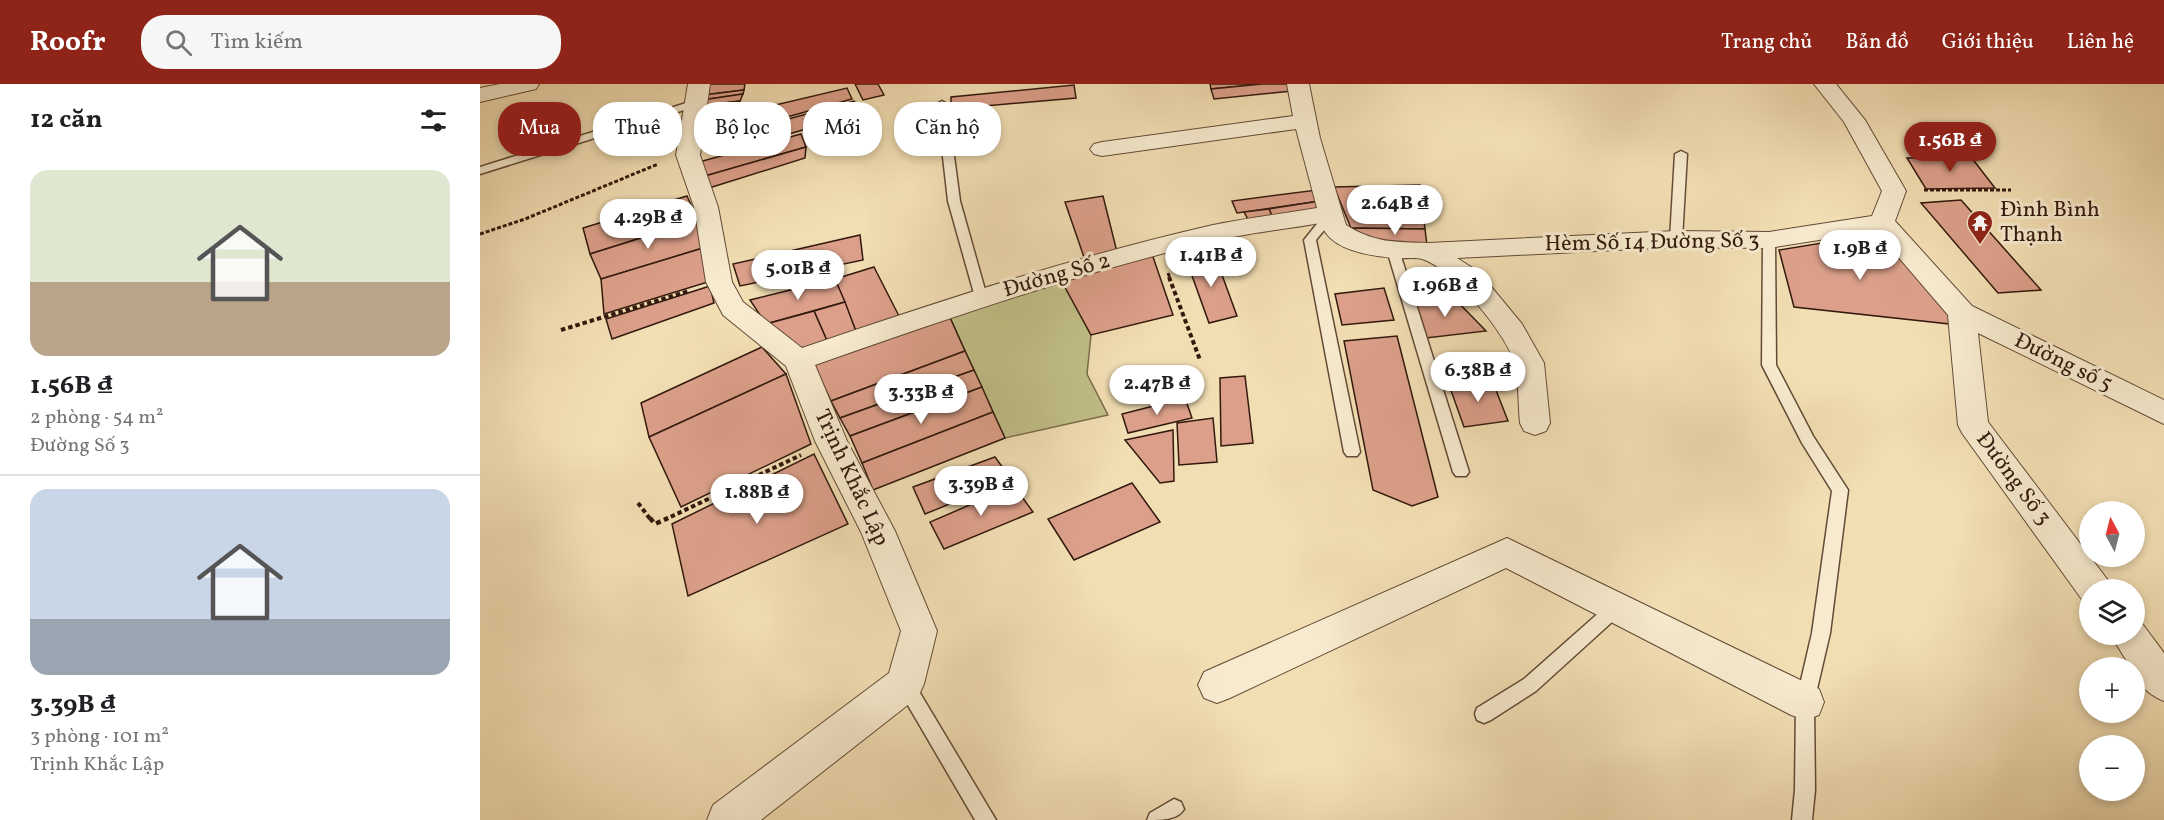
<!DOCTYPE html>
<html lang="vi">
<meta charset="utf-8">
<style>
body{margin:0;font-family:Vollkorn,serif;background:#f6f6f6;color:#202124;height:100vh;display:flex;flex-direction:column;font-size:22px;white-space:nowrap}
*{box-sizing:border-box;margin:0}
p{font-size:20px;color:#757577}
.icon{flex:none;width:33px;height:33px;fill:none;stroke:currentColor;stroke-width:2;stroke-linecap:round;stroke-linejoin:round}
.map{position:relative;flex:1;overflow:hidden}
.details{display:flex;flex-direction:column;background:#fff;width:480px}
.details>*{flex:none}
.top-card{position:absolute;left:18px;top:18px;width:570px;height:54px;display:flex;gap:12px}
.needle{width:39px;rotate:353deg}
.controls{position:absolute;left:1599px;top:417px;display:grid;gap:12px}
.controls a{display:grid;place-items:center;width:66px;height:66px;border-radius:50%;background:#fff;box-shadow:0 3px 9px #0003;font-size:30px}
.price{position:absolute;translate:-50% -51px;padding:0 14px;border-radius:21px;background:#fff;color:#222;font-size:20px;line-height:39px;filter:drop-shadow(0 2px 3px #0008)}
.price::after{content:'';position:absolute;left:50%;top:36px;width:18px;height:14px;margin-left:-9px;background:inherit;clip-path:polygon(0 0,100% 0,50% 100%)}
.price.selected{background:#8f2418;color:#fff}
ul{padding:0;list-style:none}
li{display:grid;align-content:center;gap:12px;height:318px;padding:0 30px}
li+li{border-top:2px solid #e0e0e0}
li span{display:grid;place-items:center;height:186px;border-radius:18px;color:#555}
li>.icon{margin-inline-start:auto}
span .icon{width:108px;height:108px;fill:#fffc;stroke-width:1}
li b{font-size:26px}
h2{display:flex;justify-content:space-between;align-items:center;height:72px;padding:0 30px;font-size:26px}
.pill{padding:0 21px;border-radius:24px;background:#fff;box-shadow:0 3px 9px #0003;font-size:21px;line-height:54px}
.pill.selected{background:#8f2418;color:#fff}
header{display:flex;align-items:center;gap:36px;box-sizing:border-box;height:84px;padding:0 30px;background:#8f2418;color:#fff}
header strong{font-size:28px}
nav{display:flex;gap:33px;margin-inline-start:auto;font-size:21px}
.search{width:420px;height:54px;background:#f6f6f6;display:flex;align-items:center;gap:15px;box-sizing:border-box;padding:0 21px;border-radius:24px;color:#757577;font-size:22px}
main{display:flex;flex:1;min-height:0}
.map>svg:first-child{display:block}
.green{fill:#c1bf88;stroke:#7a6c4a;stroke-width:1.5}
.building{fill:#dca08a;stroke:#33190d;stroke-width:1.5}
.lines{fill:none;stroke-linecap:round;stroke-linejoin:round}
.lane-casing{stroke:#634a36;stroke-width:3}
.street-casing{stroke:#634a36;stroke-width:2}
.path-far2{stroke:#33190d;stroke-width:3;stroke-dasharray:4 2;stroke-linecap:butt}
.path-far1{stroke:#33190d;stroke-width:4;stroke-dasharray:4.5 3;stroke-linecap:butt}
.path{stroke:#33190d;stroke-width:4.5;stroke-dasharray:5 4;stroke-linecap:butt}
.lane{fill:#f7eace;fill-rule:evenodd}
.street{fill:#f7eace;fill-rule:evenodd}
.labels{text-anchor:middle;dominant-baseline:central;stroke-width:6;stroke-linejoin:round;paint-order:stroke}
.poi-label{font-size:22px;fill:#33190d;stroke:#f7eace;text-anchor:start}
.street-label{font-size:22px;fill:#33190d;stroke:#f7eace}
</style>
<header>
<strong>Roofr</strong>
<div class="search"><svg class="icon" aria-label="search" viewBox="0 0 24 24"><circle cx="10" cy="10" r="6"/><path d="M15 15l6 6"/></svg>Tìm kiếm</div>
<nav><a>Trang chủ</a><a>Bản đồ</a><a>Giới thiệu</a><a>Liên hệ</a></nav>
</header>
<main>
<section class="details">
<h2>12 căn<svg class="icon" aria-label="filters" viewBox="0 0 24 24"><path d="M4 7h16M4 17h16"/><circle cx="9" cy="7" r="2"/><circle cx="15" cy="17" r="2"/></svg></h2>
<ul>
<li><span style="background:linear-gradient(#dfe7d0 60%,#b9a48a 0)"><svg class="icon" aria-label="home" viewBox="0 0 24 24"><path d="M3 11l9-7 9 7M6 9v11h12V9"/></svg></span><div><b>1.56B ₫</b><p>2 phòng · 54 m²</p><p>Đường Số 3</p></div></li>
<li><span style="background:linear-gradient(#c9d6e8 70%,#9aa5b1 0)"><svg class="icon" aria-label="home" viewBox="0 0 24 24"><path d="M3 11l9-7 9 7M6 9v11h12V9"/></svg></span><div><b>3.39B ₫</b><p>3 phòng · 101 m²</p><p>Trịnh Khắc Lập</p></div></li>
</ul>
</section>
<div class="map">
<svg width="1684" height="736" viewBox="0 0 1684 736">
<rect width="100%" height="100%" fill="#f2deb3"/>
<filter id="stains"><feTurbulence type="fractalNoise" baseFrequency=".00333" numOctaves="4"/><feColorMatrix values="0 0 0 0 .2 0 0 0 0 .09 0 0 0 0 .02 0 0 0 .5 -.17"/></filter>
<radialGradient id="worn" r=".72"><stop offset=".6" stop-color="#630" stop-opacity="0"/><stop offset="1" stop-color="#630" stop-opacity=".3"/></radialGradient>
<!-- green -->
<path class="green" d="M581,196L611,251L607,290L628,331L525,354L468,229Z"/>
<!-- building -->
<g class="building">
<path d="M226,0H265L264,6L224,11Z"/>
<path d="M375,0H398L404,11L383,16Z"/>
<path d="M730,0H782L731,5Z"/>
<path d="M782,0H811L812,7L734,15L731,5Z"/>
<path d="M594,1L596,14L471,25V13Z"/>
<path d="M367,4L372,15L296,36L291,22Z"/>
<path d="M264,6L263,10L222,16L224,11Z"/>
<path d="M263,10L260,17L221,22L222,16Z"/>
<path d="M260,17L258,25L219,30L221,22Z"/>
<path d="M374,17L383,28L309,50L301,37Z"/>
<path d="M258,25L253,48L213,55L219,30Z"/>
<path d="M321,50L326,63L225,92L219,78Z"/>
<path d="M326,63L325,74L229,104L225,92Z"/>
<path d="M1491,73L1515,104L1446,105L1427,74Z"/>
<path d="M940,101L945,145L871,144L854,103Z"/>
<path d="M837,106L840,117L757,129L752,117Z"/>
<path d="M207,112L218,136L110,170L103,144Z"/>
<path d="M623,112L637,168L606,179L585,118Z"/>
<path d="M1481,116L1561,206L1518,209L1441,119Z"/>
<path d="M840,117L838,125L792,132L789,125Z"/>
<path d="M789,125L792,132L769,137L764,128Z"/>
<path d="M218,136L223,164L121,195L110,170Z"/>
<path d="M871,144L945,145L947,162L897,159Z"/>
<path d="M1403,149L1479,241L1314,223L1299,166Z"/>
<path d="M380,151L383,176L260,202L253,180Z"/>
<path d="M223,164L231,197L124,230L121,195Z"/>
<path d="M734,169L757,232L729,239L706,175Z"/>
<path d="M672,170L693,231L611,251L581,196Z"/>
<path d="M394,183L420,234L377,250L355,195Z"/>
<path d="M355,195L365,218L286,240L270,216Z"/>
<path d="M230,202L234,219L132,255L126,235Z"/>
<path d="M904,204L914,236L862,241L855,210Z"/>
<path d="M973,213L1006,247L946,254L932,218Z"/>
<path d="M365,218L377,250L348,259L334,227Z"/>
<path d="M334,227L348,259L326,266L302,260L286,240Z"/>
<path d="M468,229L485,267L351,317L332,277Z"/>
<path d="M917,252L958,413L932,422L893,406L864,257Z"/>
<path d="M282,263L306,290L169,353L161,319Z"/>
<path d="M485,267L494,286L360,334L351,317Z"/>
<path d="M494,286L502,303L370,352L360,334Z"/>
<path d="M306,290L331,360L201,423L169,353Z"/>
<path d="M765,292L773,359L741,362L740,294Z"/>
<path d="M1012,296L1028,337L984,343L969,301Z"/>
<path d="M502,303L513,328L382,379L370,352Z"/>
<path d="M705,314L712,334L648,349L642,330Z"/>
<path d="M513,328L525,354L393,406L382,379Z"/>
<path d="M733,334L737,378L699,381L697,339Z"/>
<path d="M693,346L694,397L680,399L645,356Z"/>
<path d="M334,370L368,440L208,512L192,440Z"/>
<path d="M515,373L531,395L445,430L433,403Z"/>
<path d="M652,399L680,438L594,476L568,435Z"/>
<path d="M534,402L553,428L464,465L450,438Z"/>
</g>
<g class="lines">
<defs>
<g id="lane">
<path d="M216,16L221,19L220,21L0,90V83Z"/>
<path d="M462,17L467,20L480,117L507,213L501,217L495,213L468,117L457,20Z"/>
<path d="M1201,67L1207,70L1202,155L1196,159L1190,155L1195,70Z"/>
<path d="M852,125L858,129L836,156L880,368L877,372H867L864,368L824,156L848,126Z"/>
<path d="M1289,152L1295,156L1296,281L1333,352L1368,406L1350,549L1334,618L1335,706L1332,736H1312L1315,706L1316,618L1332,549L1352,407L1322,359L1282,281L1283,156Z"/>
<path d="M913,162L919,166L989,388L986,392H976L973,388L907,166Z"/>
<path d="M1137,515L1143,518L1146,523L1143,528L1056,607L1011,636L1004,639L997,636L995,630L997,624L1044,595L1131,518Z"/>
<path d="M425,592L431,594L516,736H495L419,606L416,600L419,594Z"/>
<path d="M694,715L701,718L704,725C698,736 681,736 667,736L670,729Z"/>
</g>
<g id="street">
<path d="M20,0H59L56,5L0,18V4Z"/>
<path d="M208,0H230L220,71L238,123L252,198L263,218L322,264C457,218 593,173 733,141C767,134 802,130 837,124L816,45L622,72L614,70L610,65L614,60L622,58L813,32L807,0H829L840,54L866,141C895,159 915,158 948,159L1196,147L1289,148L1392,132L1402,107L1364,38L1334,0H1356L1385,36L1426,107L1415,137L1492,222L1684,316V340L1498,249L1508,338L1627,495L1632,506H1610V519L1603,517L1482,349L1478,341L1468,231L1396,147L1289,164L1196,163L977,174L999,188L1042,240L1064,279L1070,339L1066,347L1055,351L1044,347L1040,339C1038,320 1039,298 1035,280C1027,250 972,184 942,175C934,173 923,175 915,174C890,172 848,166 841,139C805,145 769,149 733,157C598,189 466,235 335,281L367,357L415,447L457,547L444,600L438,613L281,736H227L233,721L409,589L421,547L381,448L335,357L306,282L243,231L226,198L214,123L196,71Z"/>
<path d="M1027,454L1339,605L1344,618L1339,631L1325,636L1311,631L1026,484L750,614L737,619L724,614L718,601L724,588Z"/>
<path d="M1654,536L1661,538L1684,569V617C1671,612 1654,599 1654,584H1651L1630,550H1654Z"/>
</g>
</defs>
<!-- lane casing -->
<use href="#lane" class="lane-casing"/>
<!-- street casing -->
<use href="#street" class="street-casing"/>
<!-- path-far2 -->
<g class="path-far2">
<path d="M1444,106H1531"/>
<path d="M0,150L45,135L178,80"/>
<path d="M688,189L690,194"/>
</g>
<!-- path-far1 -->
<g class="path-far1">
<path d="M689,193L720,276"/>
<path d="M81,246L209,207"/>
<path d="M158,419L171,436"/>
<path d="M184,436L321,371"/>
</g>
<!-- path -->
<path class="path" d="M170,434L175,440L188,434"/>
<!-- lane -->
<use href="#lane" class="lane"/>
<!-- street -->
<use href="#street" class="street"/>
</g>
<!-- icons -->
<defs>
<symbol id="temple-pin" viewBox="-11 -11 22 30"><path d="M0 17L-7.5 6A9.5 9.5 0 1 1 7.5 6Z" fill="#8f2418" stroke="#f7eace"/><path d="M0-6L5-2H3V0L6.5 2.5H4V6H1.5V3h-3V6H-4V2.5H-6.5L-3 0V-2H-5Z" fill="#fff"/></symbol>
</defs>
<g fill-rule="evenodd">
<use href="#temple-pin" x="1485" y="124" width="30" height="40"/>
</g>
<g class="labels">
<!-- poi labels -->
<g class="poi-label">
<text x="1520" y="126">Đình Bình<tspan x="1520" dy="25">Thạnh</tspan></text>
</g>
<!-- street labels -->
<g class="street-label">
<text transform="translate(1172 159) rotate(-1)">Hèm Số 14 Đường Số 3</text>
<text transform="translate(577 192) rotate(-16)">Đường Số 2</text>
<text transform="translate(1583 279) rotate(26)">Đường số 5</text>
<text transform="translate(371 394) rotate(65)">Trịnh Khắc Lập</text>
<text transform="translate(1533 395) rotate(53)">Đường Số 3</text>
</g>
</g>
<rect width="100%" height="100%" filter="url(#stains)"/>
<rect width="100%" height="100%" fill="url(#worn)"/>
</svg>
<div class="controls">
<a><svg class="needle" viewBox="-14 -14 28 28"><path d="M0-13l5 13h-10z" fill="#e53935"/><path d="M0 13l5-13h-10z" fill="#757577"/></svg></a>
<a><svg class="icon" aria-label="layers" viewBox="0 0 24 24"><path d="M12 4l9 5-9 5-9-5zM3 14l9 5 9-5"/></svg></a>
<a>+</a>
<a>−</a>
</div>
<b class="price selected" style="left:1470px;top:89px">1.56B ₫</b>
<b class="price" style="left:915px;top:152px">2.64B ₫</b>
<b class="price" style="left:168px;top:166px">4.29B ₫</b>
<b class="price" style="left:1380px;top:197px">1.9B ₫</b>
<b class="price" style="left:731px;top:204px">1.41B ₫</b>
<b class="price" style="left:318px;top:217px">5.01B ₫</b>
<b class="price" style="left:965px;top:234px">1.96B ₫</b>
<b class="price" style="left:998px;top:319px">6.38B ₫</b>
<b class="price" style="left:677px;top:332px">2.47B ₫</b>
<b class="price" style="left:441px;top:341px">3.33B ₫</b>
<b class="price" style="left:501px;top:433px">3.39B ₫</b>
<b class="price" style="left:277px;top:441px">1.88B ₫</b>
<div class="top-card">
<a class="pill selected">Mua</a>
<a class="pill">Thuê</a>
<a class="pill">Bộ lọc</a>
<a class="pill">Mới</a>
<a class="pill">Căn hộ</a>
</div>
</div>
</main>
